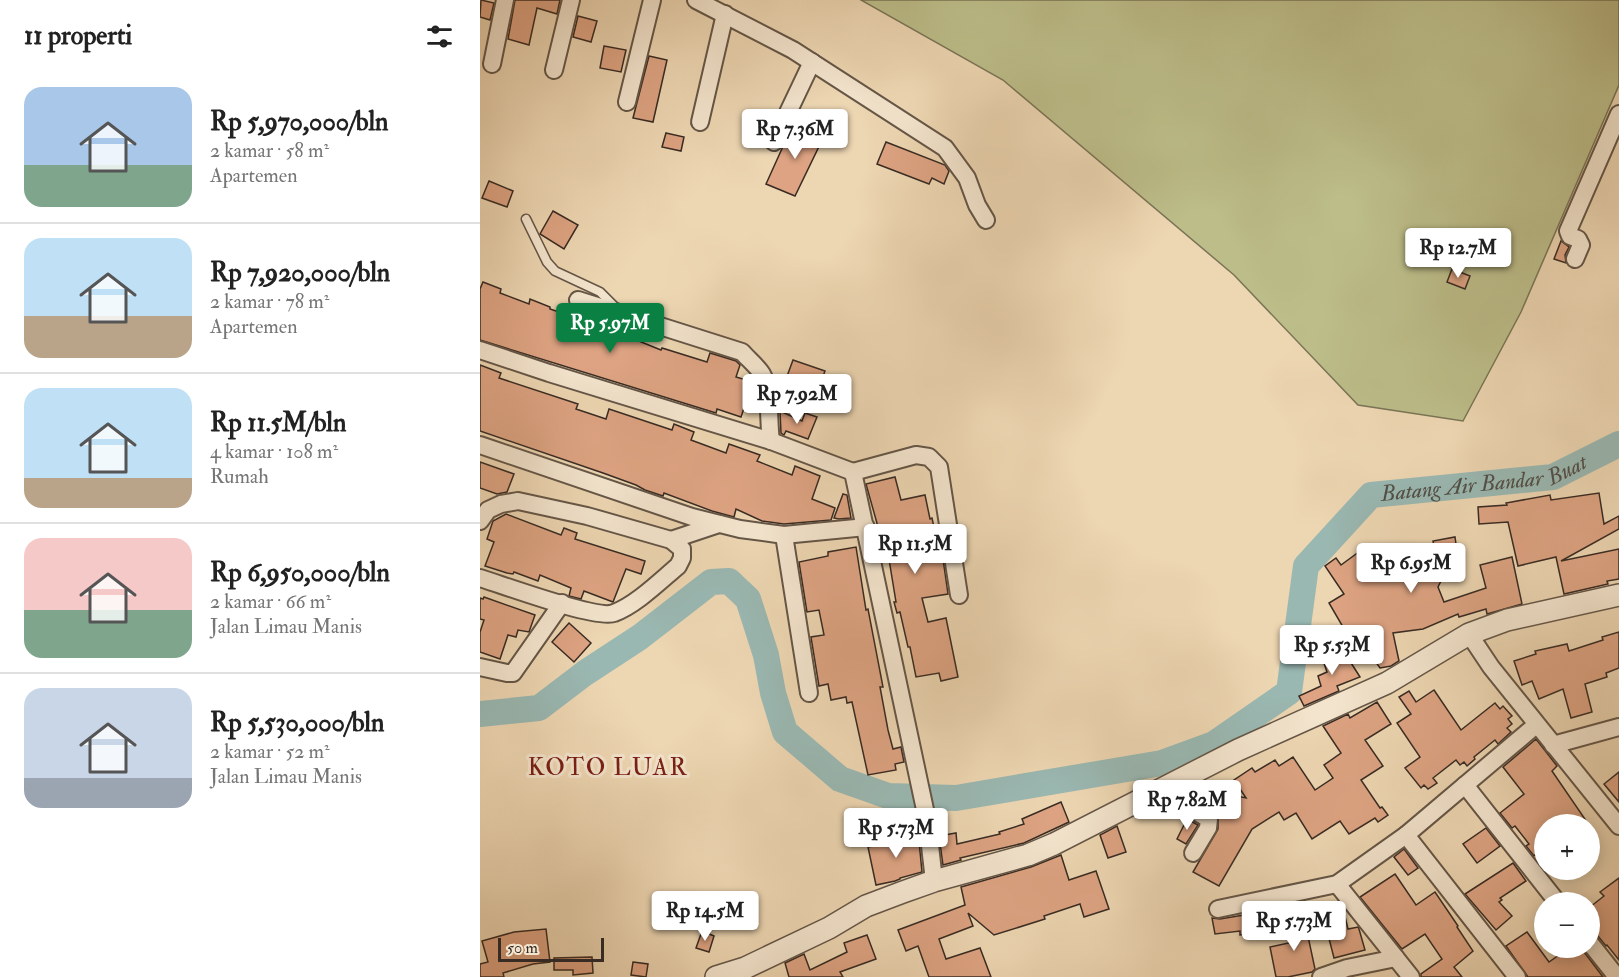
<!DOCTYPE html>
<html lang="id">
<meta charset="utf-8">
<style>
body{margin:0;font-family:"IM FELL Double Pica",serif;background:#f6f6f6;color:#222;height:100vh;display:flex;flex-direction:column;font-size:22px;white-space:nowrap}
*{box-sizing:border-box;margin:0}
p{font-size:20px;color:#767676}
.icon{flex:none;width:33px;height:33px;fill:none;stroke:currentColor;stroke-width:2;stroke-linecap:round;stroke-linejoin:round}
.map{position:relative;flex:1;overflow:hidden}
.side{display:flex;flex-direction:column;background:#fff;width:480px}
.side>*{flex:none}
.fabs{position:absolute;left:1054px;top:814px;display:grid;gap:12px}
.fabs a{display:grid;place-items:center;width:66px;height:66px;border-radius:50%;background:#fff;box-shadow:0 3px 15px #0003;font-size:30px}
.scale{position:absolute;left:18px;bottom:15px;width:106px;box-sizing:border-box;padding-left:6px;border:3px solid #382b23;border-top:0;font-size:16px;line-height:21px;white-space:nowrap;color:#382b23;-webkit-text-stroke:4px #f3e4cd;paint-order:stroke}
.price{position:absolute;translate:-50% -51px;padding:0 14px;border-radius:6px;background:#fff;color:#222;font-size:20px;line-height:39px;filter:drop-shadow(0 2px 3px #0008)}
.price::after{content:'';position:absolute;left:50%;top:36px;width:18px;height:14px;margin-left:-9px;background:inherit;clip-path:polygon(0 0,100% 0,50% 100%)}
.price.selected{background:#0b8043;color:#fff}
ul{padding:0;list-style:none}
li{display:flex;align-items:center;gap:18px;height:150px;padding:0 24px}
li+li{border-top:2px solid #e0e0e0}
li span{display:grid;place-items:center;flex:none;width:168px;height:120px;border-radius:18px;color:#555}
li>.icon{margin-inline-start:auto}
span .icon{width:72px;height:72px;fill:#fffc;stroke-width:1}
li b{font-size:26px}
h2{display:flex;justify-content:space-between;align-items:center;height:72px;padding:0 24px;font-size:26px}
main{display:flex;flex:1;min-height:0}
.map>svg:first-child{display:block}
.green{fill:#bcbd89;stroke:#7a7456;stroke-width:1.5}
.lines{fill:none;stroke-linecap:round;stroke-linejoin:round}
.river{stroke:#9ab8b2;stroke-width:26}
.building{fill:#dda382;stroke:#382b23;stroke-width:1.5}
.service-casing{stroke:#655647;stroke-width:11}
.minor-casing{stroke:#655647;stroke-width:20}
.tertiary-casing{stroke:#655647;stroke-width:24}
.service{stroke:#f3e4cd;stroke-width:8}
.minor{stroke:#f3e4cd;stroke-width:16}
.tertiary{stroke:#f3e4cd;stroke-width:21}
.labels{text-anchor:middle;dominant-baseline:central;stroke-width:6;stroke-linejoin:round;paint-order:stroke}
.water-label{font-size:22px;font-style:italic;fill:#504e47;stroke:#f3e4cd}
.quarter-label{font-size:24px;letter-spacing:1.5px;fill:#7a1f14;stroke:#f3e4cd}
</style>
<main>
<section class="side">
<h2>11 properti<svg class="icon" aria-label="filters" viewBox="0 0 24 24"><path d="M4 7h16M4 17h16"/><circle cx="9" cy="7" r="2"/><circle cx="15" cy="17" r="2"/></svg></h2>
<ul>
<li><span style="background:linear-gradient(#a9c7e8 65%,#7fa58c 0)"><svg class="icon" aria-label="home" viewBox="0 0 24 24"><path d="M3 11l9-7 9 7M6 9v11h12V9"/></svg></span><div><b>Rp 5,970,000/bln</b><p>2 kamar · 58 m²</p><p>Apartemen</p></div></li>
<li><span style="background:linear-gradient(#bfe0f5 65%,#b9a48a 0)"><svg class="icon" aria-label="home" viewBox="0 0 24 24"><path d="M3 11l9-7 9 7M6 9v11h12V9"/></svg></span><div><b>Rp 7,920,000/bln</b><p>2 kamar · 78 m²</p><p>Apartemen</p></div></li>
<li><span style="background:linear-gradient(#bfe0f5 75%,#b9a48a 0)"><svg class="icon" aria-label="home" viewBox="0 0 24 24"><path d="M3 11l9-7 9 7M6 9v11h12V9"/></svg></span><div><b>Rp 11.5M/bln</b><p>4 kamar · 108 m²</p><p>Rumah</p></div></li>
<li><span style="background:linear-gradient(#f6c9c9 60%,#7fa58c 0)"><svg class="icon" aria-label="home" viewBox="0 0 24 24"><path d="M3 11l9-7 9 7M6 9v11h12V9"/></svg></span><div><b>Rp 6,950,000/bln</b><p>2 kamar · 66 m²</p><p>Jalan Limau Manis</p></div></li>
<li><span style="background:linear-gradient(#c9d6e8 75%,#9aa5b1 0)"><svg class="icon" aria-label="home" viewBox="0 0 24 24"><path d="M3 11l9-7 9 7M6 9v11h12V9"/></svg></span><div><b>Rp 5,530,000/bln</b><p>2 kamar · 52 m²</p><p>Jalan Limau Manis</p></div></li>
</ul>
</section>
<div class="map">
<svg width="1139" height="977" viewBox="0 0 1139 977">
<rect width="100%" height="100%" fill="#edd6b2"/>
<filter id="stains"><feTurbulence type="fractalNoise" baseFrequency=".00333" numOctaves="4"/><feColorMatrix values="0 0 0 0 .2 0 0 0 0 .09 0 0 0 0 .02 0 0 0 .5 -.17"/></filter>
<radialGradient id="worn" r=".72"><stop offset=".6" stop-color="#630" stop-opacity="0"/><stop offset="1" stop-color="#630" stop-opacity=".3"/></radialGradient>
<!-- green -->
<path class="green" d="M381,0H1139V85L1041,312L983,421L878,405L754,275L523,80Z"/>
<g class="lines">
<!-- river -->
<path class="river" id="s1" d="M0,714L59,708L105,673L160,637L231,582L249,581L268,599L286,655L293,693L305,732L360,779L408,796L476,798L682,763L734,744L809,692L826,566L891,495L1073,477L1139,444"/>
</g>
<!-- building -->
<g class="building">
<path d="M1,0L14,3L10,20L0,17Z"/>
<path d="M35,0H80L77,14L57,8L49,45L28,39Z"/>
<path d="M98,16L117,21L111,42L93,37Z"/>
<path d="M124,46L146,50L141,72L120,68Z"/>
<path d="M169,56L187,60L173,122L153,118Z"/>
<path d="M321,123L345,134L315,196L286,184L305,142L311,145Z"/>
<path d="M186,133L204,137L201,151L182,147Z"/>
<path d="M406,142L465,165L469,171L464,184L452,178L449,184L397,164Z"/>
<path d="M9,181L33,191L27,207L2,198Z"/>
<path d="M73,211L98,225L84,249L60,234Z"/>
<path d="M1081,241L1089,247L1085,255L1086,263L1074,259Z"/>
<path d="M972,269L990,276L985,289L967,282Z"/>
<path d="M3,282L21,289L20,293L49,304L50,299L70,307V309L134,331L181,350L182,348L227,362L230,353L256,361L260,365L256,377L273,382L261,417L237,409L236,413L0,340V289Z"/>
<path d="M313,360L345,371L338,390L306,379Z"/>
<path d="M0,365L21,373L19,378L98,404L96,409L126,419L129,409L192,430L194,424L214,432L211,440L246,453L249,444L280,455L277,461L312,475L315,466L340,476L332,499L355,508L351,520L304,524L282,521L256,509L254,517L232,511L184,493L183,496L165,490L156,485L123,473L0,431Z"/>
<path d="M300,411L322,421L325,413L337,417L328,439L306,431L304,435L301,433Z"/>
<path d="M0,462L34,474L27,492L17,494L0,488Z"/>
<path d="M415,477L421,500L445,495L450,519L452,518L458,546L461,545L468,594L442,598L448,622L466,618L478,677L461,681L459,673L436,677L430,647H428L420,612L417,613L414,602H416L406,541L416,539L405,535L404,533L400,534L386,484Z"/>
<path d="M1119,493L1124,524L1139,516V529L1081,561L1139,549V579L1127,581L1128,584L1084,594L1076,557L1038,566L1028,522L999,524L998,507L1027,505L1026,503L1070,495L1071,500Z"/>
<path d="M363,494L367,495L371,518L359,519L354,518Z"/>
<path d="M26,514L81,535L84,528L97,533L95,539L165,561L161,574L146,569L133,602L104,591L101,599L89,596L91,588L60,575L58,581L34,572L33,574L27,573L5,566L14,542L7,539L13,521Z"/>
<path d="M975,537L979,565L968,567L958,587L964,602L1006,588L1000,565L1032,557L1042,604L1007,614L1006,609L979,617L978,614L943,629L913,633L919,661L911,666L900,668L873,630L867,634L849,603L864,594L845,566L856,558L861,565L887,546L911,578L913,545L954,547L953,541Z"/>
<path d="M376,547L386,610L388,609L403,687H400L408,730L413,749L421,747L424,762L415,764L416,770L388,775L372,702L367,703L366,697L351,700L348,684L339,686L331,637L344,635L339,610L327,612L319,562L348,556V552Z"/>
<path d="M4,597L55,615L49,632L38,630L36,637L28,635L20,659L0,652V632L4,620L0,619V598L3,599Z"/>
<path d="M89,623L111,643L94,662L72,642Z"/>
<path d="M1139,632V668L1126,673L1127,677L1105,684L1112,712L1091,718L1083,689L1059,699L1052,681L1042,685L1034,661L1056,654L1055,651L1087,644L1089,651L1123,640L1122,637Z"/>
<path d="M861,647L880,677L857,686L859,691L824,706L819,696L841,686L838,676L847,672L841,654Z"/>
<path d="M954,690L981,730L1015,703L1020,709L1023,706L1032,716L1028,719L1032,724L1027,728L1031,732L1018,744L1015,740L994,757L995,759L987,766L984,762L980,765L976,760L953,778L957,783L948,789L944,785L941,788L925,768L940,757L917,723L931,714L919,697L929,691L936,702Z"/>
<path d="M897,702L911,724L885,740L903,766L881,780L900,808L902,807L908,815L898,822L895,818L869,834L860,821L832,839L816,813L804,820L799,812L772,829L739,886L713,872L738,829V814L725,804L728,790L766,798L754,780L772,768L775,772L795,760L799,766L813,757L835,790L853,778L844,765L861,753L843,726L868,714L870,718Z"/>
<path d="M1056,739L1077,766L1072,771L1109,825H1065V863L1057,853L1054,856L1046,846L1049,844L1035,826L1032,828L1020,813L1044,794L1023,767Z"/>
<path d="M1139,772V802L1124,784Z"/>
<path d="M581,802L589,822L544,843L480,858L481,860L463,865L459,836L476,833L477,844L520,834L519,832L544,824L542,819Z"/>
<path d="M707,819L718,825L706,844L697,839Z"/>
<path d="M637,826L646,852L628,858L620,835Z"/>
<path d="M1006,828L1020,846L997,863L983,844Z"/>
<path d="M438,831L442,872L420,878V879L415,881L396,885L388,847L420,841L419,835Z"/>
<path d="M924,849L938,868L928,875L914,857Z"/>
<path d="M581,855L589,880L616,871L629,909L604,917L600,904L564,916L565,919L514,935L488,913L493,926L459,939L466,959L500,948L511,977H449L438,946L426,951L418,930L485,905L481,887L551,867Z"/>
<path d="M1033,863L1046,881L1020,898L1022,900L1019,902L1032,916L1016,930L985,894Z"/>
<path d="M915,874L936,905L955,892L978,926L977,927L993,951L974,967L982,977H941V974L962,959L945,934L922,949L880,897Z"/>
<path d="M1139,878V960L1127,945L1126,946L1118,936L1110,932V907L1124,896L1120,892Z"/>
<path d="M859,903L863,908L868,929L878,927L879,929L885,950L854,958L841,907Z"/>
<path d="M822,908L835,969L832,972L808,977H796L790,947L818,941L811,910Z"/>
<path d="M788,911L790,932L760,935V931L735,934L732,918L740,919Z"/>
<path d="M66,929L70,962L53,964L23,973L24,977H0V964L8,962L2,941L34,932Z"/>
<path d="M222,931L234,936L229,952L216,948Z"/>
<path d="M1047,932L1069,962L1089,948H1101L1123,977H1048L1026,946Z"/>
<path d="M387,935L396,959L360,972L363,977H309L305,963L324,954L330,970L367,952L364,943Z"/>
<path d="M112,957L113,973L93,975V970H74V958Z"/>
<path d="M153,962L168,964L166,977L151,975Z"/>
</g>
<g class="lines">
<defs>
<path id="service" d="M46,219L67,262L75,271L120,292L137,309"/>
<g id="minor">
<path d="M216,0L313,50L465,148L487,178L497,205L506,220"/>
<path d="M12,64L25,0"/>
<path d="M74,70L91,0"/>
<path d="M147,102L172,0"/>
<path d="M220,122L245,14"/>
<path d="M294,142L332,62"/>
<path d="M1095,259L1101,245L1098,239L1090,236L1088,231L1139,114"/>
<path d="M98,300L262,352C268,359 277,366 282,374C291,389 288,421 291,441"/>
<path d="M0,350L69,373L291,441L373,472L447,819L454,881"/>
<path d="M0,445L212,517L260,529L304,535L386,527"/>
<path d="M373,472L436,455L449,457L459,467L479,595"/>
<path d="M0,521L8,510L21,504L38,501L107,516L191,540L202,549V558L198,566C180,581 156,605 134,613C117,620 23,585 0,578"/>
<path d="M304,535L329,693"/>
<path d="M191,540L239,524"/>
<path d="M989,634L1011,667L1139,826"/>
<path d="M0,667L27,673H33L82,603"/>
<path d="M1073,745L1139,727"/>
<path d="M985,785L1078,903"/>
<path d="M680,791L729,819L728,828L713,853"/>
<path d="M926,835L1037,977"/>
<path d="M857,884L931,977"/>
<path d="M738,909L857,884L926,835L1056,725"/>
<path d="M1110,943L1137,977"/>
<path d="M841,977L867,968L916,958"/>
</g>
<path id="tertiary" d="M236,977L265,968L349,928L386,906L423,892L454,881L548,855L574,844L758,750L907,683L989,634L1027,620L1139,595"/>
</defs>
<!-- service casing -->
<use href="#service" class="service-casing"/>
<!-- minor casing -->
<use href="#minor" class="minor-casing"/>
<!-- tertiary casing -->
<use href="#tertiary" class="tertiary-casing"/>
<!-- service -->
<use href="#service" class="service"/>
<!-- minor -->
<use href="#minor" class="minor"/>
<!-- tertiary -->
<use href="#tertiary" class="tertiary"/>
</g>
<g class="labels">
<!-- water labels -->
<g class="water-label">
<text stroke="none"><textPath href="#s1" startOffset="1340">Batang Air Bandar Buat</textPath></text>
</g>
<!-- quarter labels -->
<g class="quarter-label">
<text x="128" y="767">KOTO LUAR</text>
</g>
</g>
<rect width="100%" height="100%" filter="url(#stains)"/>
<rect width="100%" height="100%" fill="url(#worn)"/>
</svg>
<div class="fabs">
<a>+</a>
<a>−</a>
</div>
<div class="scale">50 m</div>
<b class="price" style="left:315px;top:160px">Rp 7.36M</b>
<b class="price" style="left:978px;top:279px">Rp 12.7M</b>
<b class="price selected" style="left:130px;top:354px">Rp 5.97M</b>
<b class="price" style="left:317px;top:425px">Rp 7.92M</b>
<b class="price" style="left:435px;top:575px">Rp 11.5M</b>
<b class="price" style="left:931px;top:594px">Rp 6.95M</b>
<b class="price" style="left:852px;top:676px">Rp 5.53M</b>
<b class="price" style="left:707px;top:831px">Rp 7.82M</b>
<b class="price" style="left:416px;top:859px">Rp 5.73M</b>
<b class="price" style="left:225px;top:942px">Rp 14.5M</b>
<b class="price" style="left:814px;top:952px">Rp 5.73M</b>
</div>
</main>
